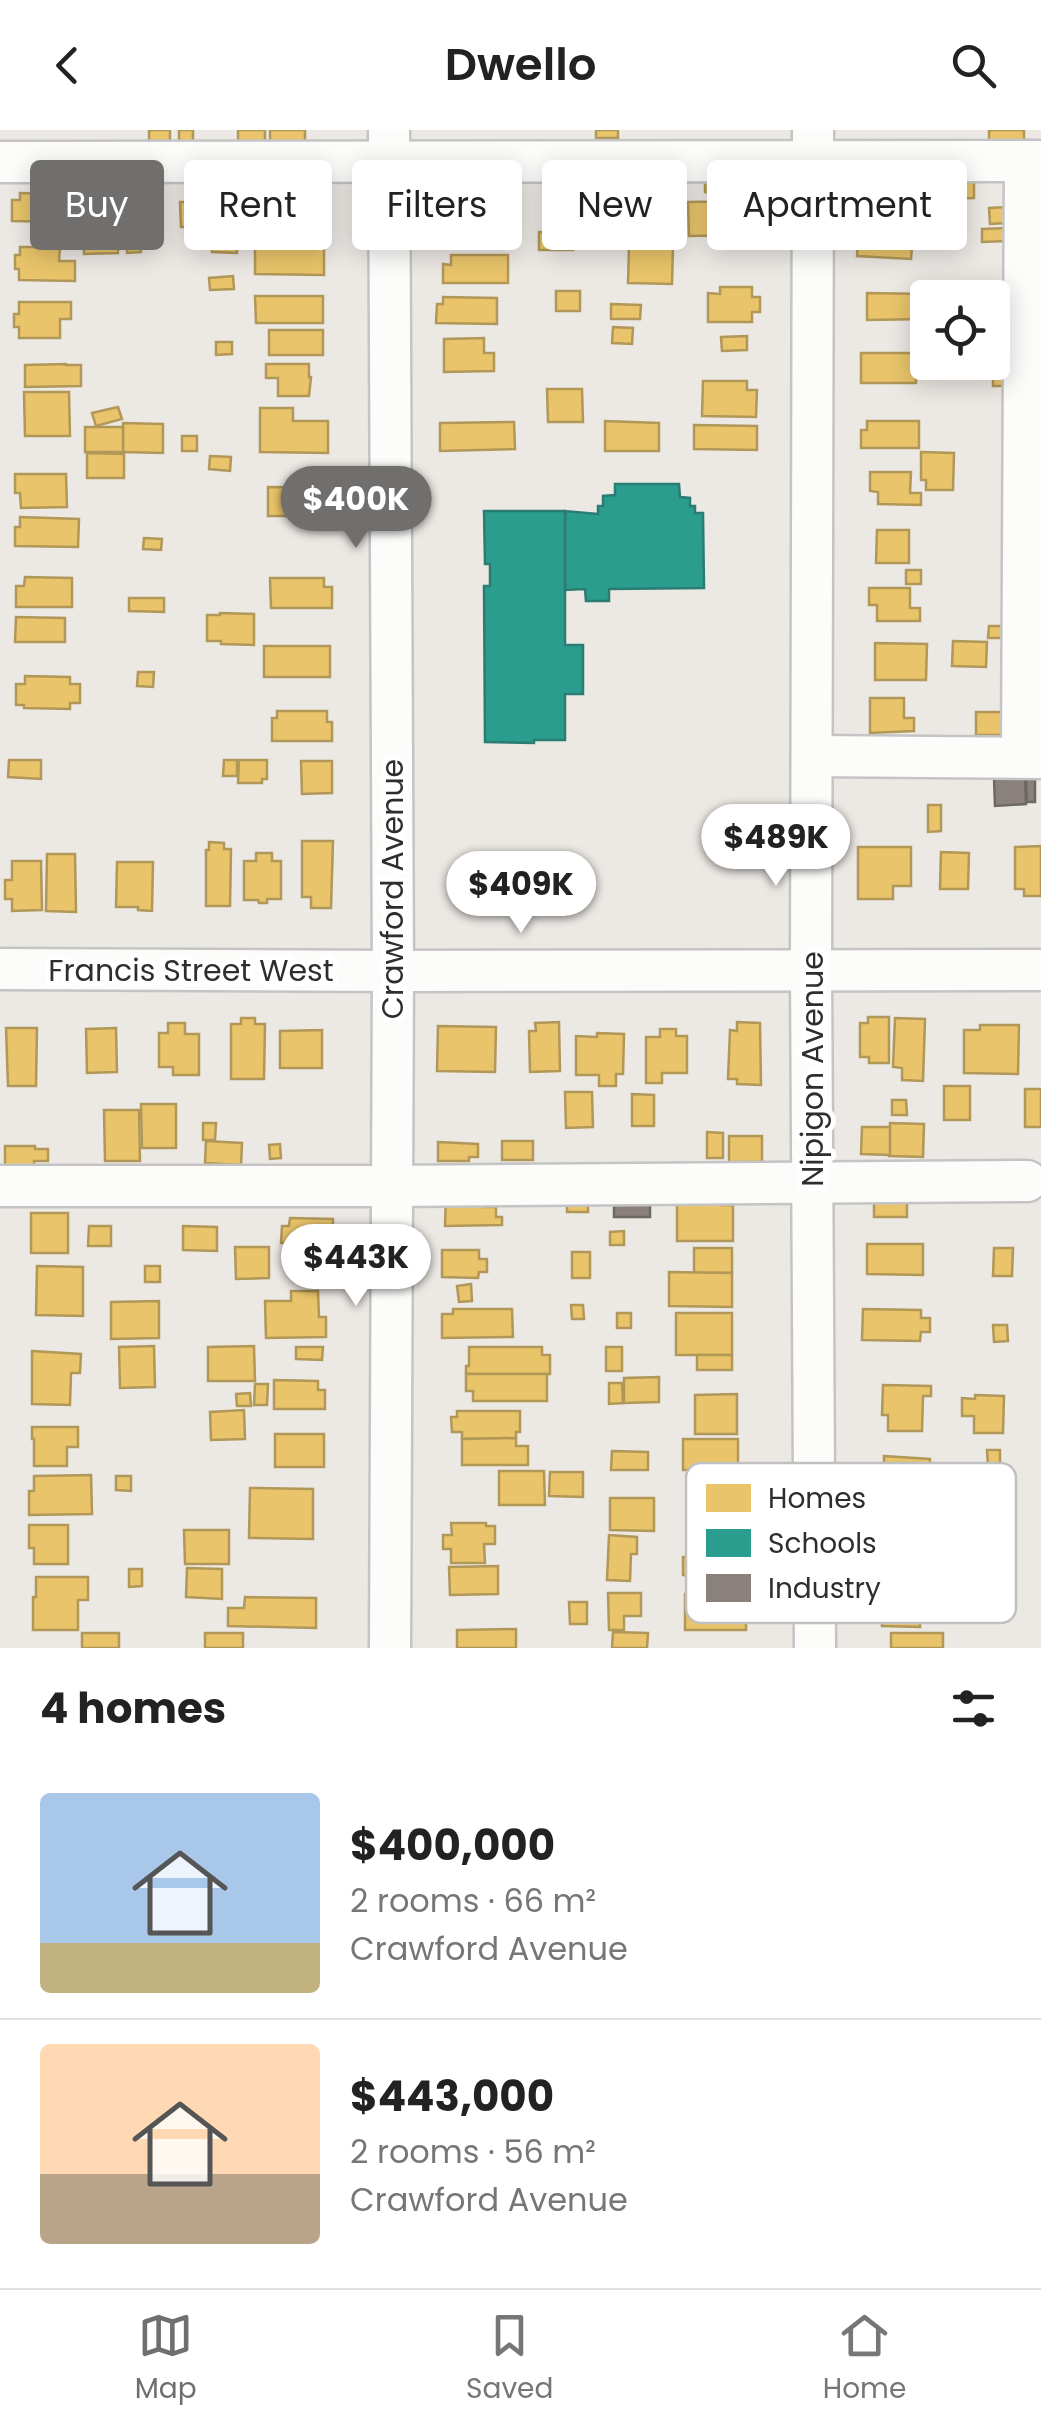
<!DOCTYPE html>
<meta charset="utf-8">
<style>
body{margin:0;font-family:Poppins,sans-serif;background:#f2f2f2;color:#222;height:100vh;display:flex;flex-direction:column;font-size:38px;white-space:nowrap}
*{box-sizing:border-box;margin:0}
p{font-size:32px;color:#767676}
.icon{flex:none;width:55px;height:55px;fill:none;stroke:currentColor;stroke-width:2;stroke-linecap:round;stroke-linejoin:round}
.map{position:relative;height:1518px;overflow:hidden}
.sheet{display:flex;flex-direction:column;background:#fff;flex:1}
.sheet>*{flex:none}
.hud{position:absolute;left:30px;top:30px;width:982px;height:90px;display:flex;gap:20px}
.tools{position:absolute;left:910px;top:150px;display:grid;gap:20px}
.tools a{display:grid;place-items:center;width:100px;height:100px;border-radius:10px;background:#fff;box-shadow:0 5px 25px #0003;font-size:50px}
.price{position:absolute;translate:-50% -85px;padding:0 22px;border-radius:35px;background:#fff;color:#222;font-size:32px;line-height:65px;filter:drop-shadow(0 2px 5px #0008)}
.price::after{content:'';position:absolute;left:50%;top:60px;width:30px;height:22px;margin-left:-15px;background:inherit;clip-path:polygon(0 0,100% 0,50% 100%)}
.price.selected{background:#706f6e;color:#fff}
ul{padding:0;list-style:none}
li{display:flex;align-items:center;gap:30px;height:250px;padding:0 40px}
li+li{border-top:2px solid #e0e0e0}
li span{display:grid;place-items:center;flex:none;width:280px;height:200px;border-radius:10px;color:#555}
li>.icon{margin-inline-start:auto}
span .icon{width:120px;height:120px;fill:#fffc;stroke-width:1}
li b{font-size:42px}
h2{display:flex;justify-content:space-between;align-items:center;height:120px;padding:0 40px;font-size:42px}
.chip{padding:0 35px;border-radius:10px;background:#fff;box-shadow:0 5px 25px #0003;font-size:35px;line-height:90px}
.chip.selected{background:#706f6e;color:#fff}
header{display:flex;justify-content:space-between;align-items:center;height:130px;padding:0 40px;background:#fff;font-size:45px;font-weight:600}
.tabs{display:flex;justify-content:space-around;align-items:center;height:140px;border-top:2px solid #e0e0e0;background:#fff;font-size:28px;color:#767676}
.tabs a{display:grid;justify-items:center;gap:5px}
.tabs .selected{color:#706f6e}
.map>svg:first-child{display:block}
.homes{fill:#e9c46a;stroke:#b19758;stroke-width:2.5}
.schools{fill:#2a9d8f;stroke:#2b7c72;stroke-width:2.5}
.industry{fill:#8a817c;stroke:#6e6865;stroke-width:2.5}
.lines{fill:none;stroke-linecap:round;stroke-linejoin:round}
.minor-casing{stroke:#c5c4c5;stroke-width:45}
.minor{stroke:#fcfcfb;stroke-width:40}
.labels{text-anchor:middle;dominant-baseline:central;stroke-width:10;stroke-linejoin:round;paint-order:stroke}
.street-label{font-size:30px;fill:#2e2e2e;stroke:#fff}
.key{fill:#fff;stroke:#c0c0c0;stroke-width:2.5}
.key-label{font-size:28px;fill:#2e2e2e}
</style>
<header><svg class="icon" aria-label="back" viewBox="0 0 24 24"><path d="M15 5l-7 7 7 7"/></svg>Dwello<svg class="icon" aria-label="search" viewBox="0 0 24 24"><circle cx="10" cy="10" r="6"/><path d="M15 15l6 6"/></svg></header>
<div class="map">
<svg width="1041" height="1518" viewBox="0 0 1041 1518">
<rect width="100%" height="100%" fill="#ece8e4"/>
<!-- homes -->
<g class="homes">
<rect x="149" y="0" width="21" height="15"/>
<rect x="179" y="0" width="14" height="12"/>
<rect x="238" y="0" width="27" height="13"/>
<rect x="270" y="0" width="35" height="13"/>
<rect x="596" y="0" width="22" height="8"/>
<rect x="989" y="0" width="35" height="12"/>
<path d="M933,35H974V68L933,69Z"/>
<path d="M705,37H752L751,64L705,62Z"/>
<rect x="605" y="40" width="32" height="23"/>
<path d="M489,62V91L440,92V63Z"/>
<path d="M20,63L54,64L53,73H61V92L12,91V70H20Z"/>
<path d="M582,63L583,94H555L554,64Z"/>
<path d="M138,65H162V99H139Z"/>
<path d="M866,66L908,67V73L919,74V94L856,95L857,75H865Z"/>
<path d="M271,67H329V97L271,96Z"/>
<rect x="611" y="68" width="33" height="23"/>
<path d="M754,71V105L689,106L688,72Z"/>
<path d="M180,72H198L199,97H181Z"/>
<path d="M1007,77V93L990,94L989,78Z"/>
<rect x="232" y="81" width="12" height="14"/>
<path d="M1007,98V111L982,112V99Z"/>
<path d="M118,101V123L84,124L83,102Z"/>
<rect x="539" y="102" width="34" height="18"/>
<path d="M859,103L918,106V117H912L911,129L857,126Z"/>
<path d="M127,107H140L141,122L127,123Z"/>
<path d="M212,109H237V123L212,122Z"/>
<path d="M255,111H324V145L255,144Z"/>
<path d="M629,116L673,117L672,154L628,153Z"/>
<path d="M20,117H60L59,131H75V151L19,150V139H15V125H20Z"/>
<path d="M451,125H508V153H443V134L451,135Z"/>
<path d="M233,146L234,159L210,160L209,148Z"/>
<path d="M720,157H752V167H760V182H752V192H708V163L720,164Z"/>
<rect x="556" y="161" width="24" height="20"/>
<path d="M867,163L926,164L927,189L867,190Z"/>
<path d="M255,166H323V193H256Z"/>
<path d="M443,167L497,168V194L436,193L437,174H443Z"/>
<path d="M19,172H71V189H60V208H19V197H14V184H19Z"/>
<path d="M611,174L641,175L640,189H611Z"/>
<path d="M613,197L633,198L632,214L612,213Z"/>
<rect x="269" y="200" width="54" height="25"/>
<path d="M992,200H1004L1005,235L962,236V232H992Z"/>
<path d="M747,206V220L722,221L721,207Z"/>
<path d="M484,208V223H494V241L444,242V209Z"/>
<path d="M216,212H232V224L216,225Z"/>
<rect x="861" y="223" width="55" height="30"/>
<path d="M66,234V235H81V256L25,257V235Z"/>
<path d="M266,234H309V247H311L309,266H278V248H266Z"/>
<rect x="993" y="240" width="16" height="16"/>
<path d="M703,251H747V260H757L756,287L702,286Z"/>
<path d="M547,259H582L583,292H548Z"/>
<path d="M24,262H69L70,306H25Z"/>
<path d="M118,277L122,289L96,296L92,283Z"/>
<path d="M260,278H293V291H328V323L260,322Z"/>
<path d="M605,291L659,293V321H605Z"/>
<path d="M867,291H919V318H861V300H867Z"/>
<path d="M514,292L515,319L440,321V293Z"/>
<path d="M123,293L163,294V323L123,322Z"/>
<path d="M694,295L757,296V320L694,319Z"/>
<rect x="85" y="297" width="38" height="25"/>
<rect x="182" y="306" width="15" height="15"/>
<path d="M921,322L954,323L953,360H926V350H921Z"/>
<path d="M87,323L124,324V348H87Z"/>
<path d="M210,326L231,327L230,341L209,339Z"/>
<path d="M870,342H911L910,363H921V375L878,374V362L870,361Z"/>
<path d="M15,344H66L67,377L21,378L20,363H15Z"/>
<path d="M268,357L333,358V386H268Z"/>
<path d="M20,387L79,389L78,417L15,416V397H20Z"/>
<path d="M877,400H909V433H876Z"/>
<path d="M144,408L162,409L161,420L143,419Z"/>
<rect x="906" y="440" width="15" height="14"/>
<path d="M25,447L72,448V477H16V456H24Z"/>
<path d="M270,448H324V457H332V478H271Z"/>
<path d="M869,458H910V478H920V491H877V475H869Z"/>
<path d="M129,468H164V482L129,481Z"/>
<path d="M220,483L254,484V515L221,514V511H207V485H220Z"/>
<path d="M16,487L65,488V512H15Z"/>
<path d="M989,496H1004L1003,508H988Z"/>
<path d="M953,511L987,512L986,537L952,536Z"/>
<path d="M875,513L927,514L926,550H875Z"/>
<rect x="264" y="516" width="66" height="31"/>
<path d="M138,542H154L153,557L137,556Z"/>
<path d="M25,546L70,547V554H80V573H70V579L24,578V575H16V554H25Z"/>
<path d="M870,568H904V588H914V601L870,603Z"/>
<path d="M277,581H327V592H332V611H272V588H277Z"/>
<rect x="976" y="582" width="29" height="23"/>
<path d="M9,630H41V649L8,647Z"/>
<path d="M224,630H237V646H223Z"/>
<path d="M239,630H267V649H262V653H238Z"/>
<path d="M301,631H332V663L302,664Z"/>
<path d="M928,675H941V701L928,702Z"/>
<path d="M302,711H333L331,778H311V767H302Z"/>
<path d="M209,712L224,713V719H231L230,776H206V720H209Z"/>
<path d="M1041,716V766H1024V759H1015V717Z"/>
<path d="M858,717H911V756H893V769H858Z"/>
<path d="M941,722L969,723L968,759H940Z"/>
<path d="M256,723H272V731H281V769H267V773H259L258,770H244V731H256Z"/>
<path d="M47,724H75L76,782L46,781Z"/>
<path d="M12,731H41L42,780L12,781V769H5V750H12Z"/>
<path d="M117,732H153L152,781L138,780V777H116Z"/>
<path d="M868,887H889V933H869V927H860V893H868Z"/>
<path d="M241,888H255V894H265L264,949H231V894H241Z"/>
<path d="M895,888L925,889L923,951L902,950V938L893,937Z"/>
<path d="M559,892L560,941L530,942L529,901H536L535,893Z"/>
<path d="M737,892L760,893L761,955L737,954V949H728L730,900L737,901Z"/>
<path d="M168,893H185V904H199V945H173V937H159V903H168Z"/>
<path d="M980,895H1019L1018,944L964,943V900H980Z"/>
<path d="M438,896L496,897L495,942L437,941Z"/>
<path d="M6,898H37L36,956H8Z"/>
<path d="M116,898L117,942L87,943L86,899Z"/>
<path d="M660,899H676V906H687V943H662V953H646V907H660Z"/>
<path d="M322,900V938H280V901Z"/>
<path d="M597,903L624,904L623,944H616V956H599V945H576V906L597,907Z"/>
<rect x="944" y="956" width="26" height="34"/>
<rect x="1025" y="959" width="16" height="38"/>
<path d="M565,962H592L593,997L566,998Z"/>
<path d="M632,964L654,965V996H632Z"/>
<path d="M892,970H906L907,985H892Z"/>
<path d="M141,974H176V1018H142Z"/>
<path d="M104,980H139L140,1031H105Z"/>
<path d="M203,993H216L215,1010H203Z"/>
<path d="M890,993L924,994L923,1027L889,1026Z"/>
<path d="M862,997H890V1025L861,1024Z"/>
<path d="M707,1002L723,1003V1028H707Z"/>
<rect x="729" y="1006" width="33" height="26"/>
<path d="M206,1011L242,1013L241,1035L205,1033Z"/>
<rect x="502" y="1011" width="31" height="19"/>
<path d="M438,1012L478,1014V1027H469V1031H438Z"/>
<path d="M280,1014L281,1028L270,1029L269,1015Z"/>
<path d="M5,1016H35V1019H48V1031H34V1036H5Z"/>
<rect x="567" y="1058" width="21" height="24"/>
<path d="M677,1062H721V1075H733V1111H677Z"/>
<path d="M446,1064L483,1065V1077H496V1087H502V1095L445,1096Z"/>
<rect x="874" y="1068" width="33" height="19"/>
<rect x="31" y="1083" width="37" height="40"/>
<path d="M290,1088L333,1089L332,1117L289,1116V1113H281L282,1096H289Z"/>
<path d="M89,1096H111V1116H88Z"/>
<path d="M183,1096L217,1097V1121L183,1120Z"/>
<path d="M624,1101V1115H610V1102Z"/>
<path d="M867,1114H923V1145L867,1144Z"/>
<path d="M235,1117H269V1148L236,1149Z"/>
<rect x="694" y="1118" width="38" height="25"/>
<path d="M994,1118H1013L1012,1146H993Z"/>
<path d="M442,1120H479V1129H487V1142H479L478,1148L442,1147Z"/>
<rect x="572" y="1122" width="18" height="26"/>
<path d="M37,1136L83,1137V1186L36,1185Z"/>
<rect x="145" y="1136" width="15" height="16"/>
<path d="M669,1142L732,1143V1177L669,1176Z"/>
<path d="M471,1154L472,1171L459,1172L457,1156Z"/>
<path d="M291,1161H318L319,1187H326V1207L266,1208L265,1171H291Z"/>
<path d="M159,1171V1208L111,1209V1172Z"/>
<path d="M571,1175H583L584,1189H572Z"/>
<path d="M453,1179H512L513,1207L442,1208V1184H453Z"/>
<path d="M863,1179L921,1180V1188H930V1202H921L920,1211L862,1210Z"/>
<rect x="617" y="1183" width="14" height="15"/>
<rect x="676" y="1183" width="56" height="42"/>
<path d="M993,1195H1007L1008,1211L994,1212Z"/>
<path d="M154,1216L155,1257L120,1258L119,1217Z"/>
<path d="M254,1216L255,1251H208V1217Z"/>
<path d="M296,1217H323L322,1230L296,1229Z"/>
<path d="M469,1217H542V1225H550V1244H466V1236H469Z"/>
<rect x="606" y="1217" width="16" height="24"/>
<path d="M32,1221L81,1224L80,1243H71L70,1275L32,1274Z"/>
<rect x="697" y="1225" width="35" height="15"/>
<path d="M466,1244H547V1271H473V1261H466Z"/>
<path d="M659,1247V1272L624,1273V1248Z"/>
<path d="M274,1250L318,1251V1260H325V1279H274Z"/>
<path d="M609,1253H622L623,1273L609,1274Z"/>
<path d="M255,1254H268L267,1275H254Z"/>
<path d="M883,1255L931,1256V1266H923L922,1301H888V1285H882Z"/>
<path d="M250,1263L251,1276H237L236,1264Z"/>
<path d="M737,1264V1304H695V1265Z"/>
<path d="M975,1265L1004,1266L1003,1303H974V1286H962V1268L975,1269Z"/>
<path d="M244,1280L245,1309L211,1310L210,1282Z"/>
<path d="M457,1281H520V1302H516V1308L462,1309V1302H452L451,1287H457Z"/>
<path d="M32,1297H78V1317H67V1336H34V1309H32Z"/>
<rect x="275" y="1304" width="49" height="33"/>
<path d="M516,1308V1316H528V1335H462V1309Z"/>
<rect x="683" y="1309" width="55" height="31"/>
<path d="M987,1320H1000V1335L988,1336Z"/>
<path d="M612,1321L648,1322V1340H611Z"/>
<path d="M884,1326L930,1329V1336H925L924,1369L882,1368V1341H884Z"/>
<path d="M499,1341H544L545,1375H499Z"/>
<path d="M550,1342H583V1367L549,1366Z"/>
<path d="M91,1345L92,1384L29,1385V1361H34V1346Z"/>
<path d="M116,1346H131V1361L116,1360Z"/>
<path d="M250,1358L313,1359V1409L249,1408Z"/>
<path d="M610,1368H654V1401L610,1400Z"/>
<path d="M451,1393H486V1396H495V1414H484L485,1433H451V1419H443V1405H452Z"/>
<path d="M29,1395H68V1434H34V1418H29Z"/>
<path d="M184,1400H229V1434H185Z"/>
<path d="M609,1405L637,1407V1424H631L630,1451L607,1450Z"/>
<path d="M696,1415L748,1416V1447L683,1445V1427H696Z"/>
<path d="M498,1436V1464L450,1465L449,1437Z"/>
<path d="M187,1438L222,1439V1469L186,1467Z"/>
<path d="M129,1439H142V1456L129,1457Z"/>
<path d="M36,1447H88V1470H78V1500H33V1467H36Z"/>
<path d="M887,1453H920V1497L882,1496V1465H887Z"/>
<path d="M608,1463H641V1486H624V1500H609Z"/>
<path d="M685,1464H722V1468H746V1500H685Z"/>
<path d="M245,1467L316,1468V1498L228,1496V1478H244Z"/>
<path d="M569,1472H587V1494H570Z"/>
<path d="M516,1499V1518H457V1500Z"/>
<path d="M613,1502L648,1503L647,1518H612Z"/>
<rect x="82" y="1503" width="37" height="15"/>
<rect x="205" y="1503" width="38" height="15"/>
<rect x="891" y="1503" width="52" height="15"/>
</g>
<!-- schools -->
<g class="schools">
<path d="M615,354H679L680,367L690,368V376H695V383H703L704,458L609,459V471H586L585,459L565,460V381L598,384V376H603V366L615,365Z"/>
<path d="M484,381H565V515H583V564H565V610H534V613L485,612L484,456H490V434H485Z"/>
</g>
<!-- industry -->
<g class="industry">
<path d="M1025,646L1026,674L995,676L994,647Z"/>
<path d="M1026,649H1035V672H1027Z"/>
<rect x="614" y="1066" width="36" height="21"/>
</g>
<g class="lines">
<defs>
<g id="minor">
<path d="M389,0L393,841L390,1518"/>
<path d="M813,0L811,840L815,1518"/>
<path d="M0,32L1041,31"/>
<path d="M812,626L1041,628"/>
<path d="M1022,627L1025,31"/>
<path d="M0,839L393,841L1041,840"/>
<path d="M0,1056H392L1027,1051"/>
</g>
</defs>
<!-- minor casing -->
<use href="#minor" class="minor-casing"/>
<!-- minor -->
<use href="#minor" class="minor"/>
</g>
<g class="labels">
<!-- street labels -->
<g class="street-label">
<text transform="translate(392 759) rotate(-90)">Crawford Avenue</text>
<text x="191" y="840">Francis Street West</text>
<text transform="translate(812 939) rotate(-90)">Nipigon Avenue</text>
</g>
</g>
<!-- legend -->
<rect x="686" y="1333" width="330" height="160" rx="15" class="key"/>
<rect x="706" y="1354" width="45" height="28" fill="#e9c46a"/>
<rect x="706" y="1399" width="45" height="28" fill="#2a9d8f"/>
<rect x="706" y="1444" width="45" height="28" fill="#8a817c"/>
<g class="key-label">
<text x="768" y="1378">Homes</text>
<text x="768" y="1423">Schools</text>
<text x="768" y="1468">Industry</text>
</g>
</svg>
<div class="tools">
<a><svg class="icon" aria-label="locate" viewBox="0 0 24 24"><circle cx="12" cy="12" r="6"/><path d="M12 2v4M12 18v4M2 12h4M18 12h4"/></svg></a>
</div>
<b class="price selected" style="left:356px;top:421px">$400K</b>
<b class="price" style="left:776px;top:759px">$489K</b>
<b class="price" style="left:521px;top:806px">$409K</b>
<b class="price" style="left:356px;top:1179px">$443K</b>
<div class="hud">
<a class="chip selected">Buy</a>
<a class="chip">Rent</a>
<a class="chip">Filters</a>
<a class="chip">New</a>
<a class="chip">Apartment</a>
</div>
</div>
<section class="sheet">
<h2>4 homes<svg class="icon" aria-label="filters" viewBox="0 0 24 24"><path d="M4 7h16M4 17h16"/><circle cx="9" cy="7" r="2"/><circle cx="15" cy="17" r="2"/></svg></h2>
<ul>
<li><span style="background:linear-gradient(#a9c7e8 75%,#c2b280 0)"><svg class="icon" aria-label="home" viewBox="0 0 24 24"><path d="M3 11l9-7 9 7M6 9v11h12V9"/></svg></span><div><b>$400,000</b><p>2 rooms · 66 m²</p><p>Crawford Avenue</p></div></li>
<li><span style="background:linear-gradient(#ffd9b3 65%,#b9a48a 0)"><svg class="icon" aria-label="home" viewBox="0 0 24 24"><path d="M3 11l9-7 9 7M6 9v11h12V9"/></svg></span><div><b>$443,000</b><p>2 rooms · 56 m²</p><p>Crawford Avenue</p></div></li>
</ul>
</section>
<nav class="tabs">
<a class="selected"><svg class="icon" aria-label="map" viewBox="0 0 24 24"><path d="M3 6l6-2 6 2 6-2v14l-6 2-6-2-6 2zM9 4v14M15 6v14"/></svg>Map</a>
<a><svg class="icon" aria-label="saved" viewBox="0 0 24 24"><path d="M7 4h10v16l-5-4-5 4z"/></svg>Saved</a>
<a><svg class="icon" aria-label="home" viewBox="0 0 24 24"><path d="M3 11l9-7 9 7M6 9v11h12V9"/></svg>Home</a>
</nav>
